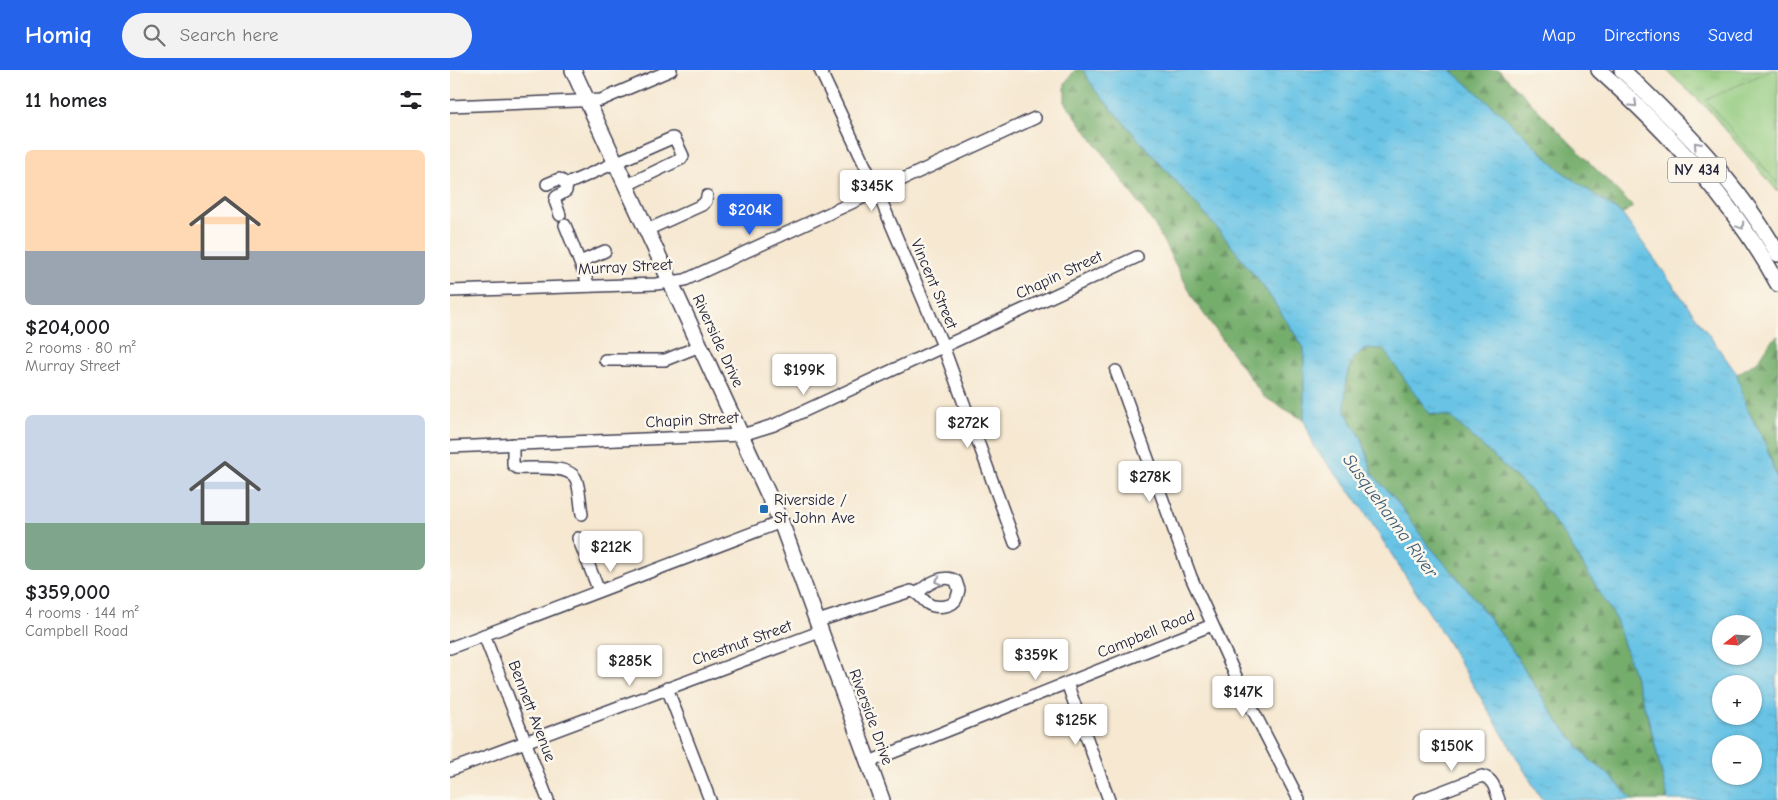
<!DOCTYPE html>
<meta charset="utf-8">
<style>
body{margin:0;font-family:"Comic Neue",sans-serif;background:#f2f2f2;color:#202124;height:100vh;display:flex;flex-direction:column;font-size:19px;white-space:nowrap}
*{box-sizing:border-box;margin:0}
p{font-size:16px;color:#757577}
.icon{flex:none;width:28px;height:28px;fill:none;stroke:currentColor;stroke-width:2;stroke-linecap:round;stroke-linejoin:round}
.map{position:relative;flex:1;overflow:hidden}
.sheet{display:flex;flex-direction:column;background:#fff;width:450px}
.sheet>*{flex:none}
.needle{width:32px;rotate:253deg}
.buttons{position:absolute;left:1262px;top:545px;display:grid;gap:10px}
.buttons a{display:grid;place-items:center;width:50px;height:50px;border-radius:50%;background:#fff;box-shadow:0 1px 4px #0004;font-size:25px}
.price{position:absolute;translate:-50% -42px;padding:0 11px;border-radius:5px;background:#fff;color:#222;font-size:16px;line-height:32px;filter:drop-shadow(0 1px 2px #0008)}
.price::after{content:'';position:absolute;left:50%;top:30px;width:15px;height:11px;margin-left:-8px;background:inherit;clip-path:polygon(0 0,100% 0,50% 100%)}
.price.current{background:#2563eb;color:#fff}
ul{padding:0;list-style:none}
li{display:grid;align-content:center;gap:10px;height:265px;padding:0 25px}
li span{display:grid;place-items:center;height:155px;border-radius:8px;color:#555}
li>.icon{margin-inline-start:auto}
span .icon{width:90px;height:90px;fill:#fffc;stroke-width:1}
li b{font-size:21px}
h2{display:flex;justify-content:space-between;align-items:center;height:60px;padding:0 25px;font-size:21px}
header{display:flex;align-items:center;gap:30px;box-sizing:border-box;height:70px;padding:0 25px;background:#2563eb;color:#fff}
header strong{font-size:24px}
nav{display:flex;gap:28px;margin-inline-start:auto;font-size:18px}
.search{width:350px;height:45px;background:#f2f2f2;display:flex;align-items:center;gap:12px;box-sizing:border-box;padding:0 18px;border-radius:28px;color:#757577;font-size:19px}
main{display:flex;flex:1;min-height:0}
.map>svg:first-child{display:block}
.forest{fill:url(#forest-firs);stroke:#4b6854}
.park{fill:url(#park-tufts);stroke:#59765c}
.pitch{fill:#90c97d;stroke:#59765c}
.water{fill:url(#water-ripples);stroke:#447290;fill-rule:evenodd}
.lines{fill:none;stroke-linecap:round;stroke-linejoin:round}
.minor-casing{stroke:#424052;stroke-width:14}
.major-casing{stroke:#424052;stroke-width:18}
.minor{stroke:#fff;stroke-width:11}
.major{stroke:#fff;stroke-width:15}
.oneway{stroke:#9c9ca7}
.poi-dot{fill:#1f6fb2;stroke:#fbf7ec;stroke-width:2}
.labels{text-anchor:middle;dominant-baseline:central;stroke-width:5;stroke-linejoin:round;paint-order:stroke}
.shield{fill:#fbf7ec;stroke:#636270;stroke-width:1}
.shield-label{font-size:15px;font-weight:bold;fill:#22223b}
.street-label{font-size:16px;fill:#22223b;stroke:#fbf7ec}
.poi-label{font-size:16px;fill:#22223b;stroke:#fbf7ec;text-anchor:start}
.water-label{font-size:18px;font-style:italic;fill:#3a5a76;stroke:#fbf7ec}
</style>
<header>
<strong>Homiq</strong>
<div class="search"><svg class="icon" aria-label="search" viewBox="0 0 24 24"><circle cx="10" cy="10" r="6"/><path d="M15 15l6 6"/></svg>Search here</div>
<nav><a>Map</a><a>Directions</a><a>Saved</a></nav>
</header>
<main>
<section class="sheet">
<h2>11 homes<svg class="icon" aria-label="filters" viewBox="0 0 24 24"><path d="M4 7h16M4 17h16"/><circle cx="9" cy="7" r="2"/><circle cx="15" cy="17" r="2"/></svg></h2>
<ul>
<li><span style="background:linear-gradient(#ffd9b3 65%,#9aa5b1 0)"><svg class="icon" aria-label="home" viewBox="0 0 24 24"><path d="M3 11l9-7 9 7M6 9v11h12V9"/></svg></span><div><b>$204,000</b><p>2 rooms · 80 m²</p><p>Murray Street</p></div></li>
<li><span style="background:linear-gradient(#c9d6e8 70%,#7fa58c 0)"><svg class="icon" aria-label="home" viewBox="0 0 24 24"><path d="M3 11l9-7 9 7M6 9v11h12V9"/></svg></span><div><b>$359,000</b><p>4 rooms · 144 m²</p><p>Campbell Road</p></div></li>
</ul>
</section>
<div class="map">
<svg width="1328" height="730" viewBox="0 0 1328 730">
<defs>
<pattern id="forest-firs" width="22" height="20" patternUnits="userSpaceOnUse" patternTransform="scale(1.25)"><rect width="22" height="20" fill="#74ad6c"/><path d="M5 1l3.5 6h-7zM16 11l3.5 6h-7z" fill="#5f8c5a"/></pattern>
<pattern id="park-tufts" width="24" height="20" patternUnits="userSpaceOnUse" patternTransform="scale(1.25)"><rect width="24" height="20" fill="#90c97d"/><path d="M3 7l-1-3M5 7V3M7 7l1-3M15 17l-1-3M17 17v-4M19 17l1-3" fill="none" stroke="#7cac6d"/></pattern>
<pattern id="water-ripples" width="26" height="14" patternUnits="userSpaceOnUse" patternTransform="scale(1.25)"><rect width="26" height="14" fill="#67c3e5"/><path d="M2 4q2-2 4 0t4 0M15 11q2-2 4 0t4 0" fill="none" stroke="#59a7c5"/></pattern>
</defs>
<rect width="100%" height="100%" fill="#fbf7ec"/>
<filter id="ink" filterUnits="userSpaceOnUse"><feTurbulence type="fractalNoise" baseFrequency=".02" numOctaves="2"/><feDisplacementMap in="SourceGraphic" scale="10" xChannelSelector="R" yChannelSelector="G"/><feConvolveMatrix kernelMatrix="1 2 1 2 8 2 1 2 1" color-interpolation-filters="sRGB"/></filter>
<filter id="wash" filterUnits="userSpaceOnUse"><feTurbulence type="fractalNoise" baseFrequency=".0096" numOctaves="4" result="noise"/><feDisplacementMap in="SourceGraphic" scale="20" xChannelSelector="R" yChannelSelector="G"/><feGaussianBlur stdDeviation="1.12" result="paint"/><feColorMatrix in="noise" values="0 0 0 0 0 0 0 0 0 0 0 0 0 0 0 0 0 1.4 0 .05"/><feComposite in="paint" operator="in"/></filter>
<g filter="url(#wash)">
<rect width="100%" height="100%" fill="#f6e8d1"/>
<!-- forest -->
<g class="forest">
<path d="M625,0H633L645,20L768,159L816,220L854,278V350L814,327L746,233L704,154L615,32V13Z"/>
<path d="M1001,0H1049L1183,137L1172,144L1111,101L1053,45Z"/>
<path d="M1328,266V412L1315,372L1296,337L1287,304L1308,291L1321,271Z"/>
<path d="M915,278L933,279L979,343L1001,347L1082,422L1117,469L1165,547L1200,654L1218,730H1183L1156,702L1139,689L1107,650L1061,578L1022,525L976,472L946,430L923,405L912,369L895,341L896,309L902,289Z"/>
</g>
<!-- park -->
<path class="park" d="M1216,0H1328V122L1258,39Z"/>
<!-- pitch -->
<path class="pitch" d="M1321,0H1328V114L1256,30Z"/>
<!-- water -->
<path class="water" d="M633,0H1001L1053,45L1111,101L1172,144L1287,304L1296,337L1315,372L1328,412V604L1326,607L1328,730H1218L1200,654L1165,547L1117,469L1082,422L1001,347L979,343L933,279L915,278L902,290L896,309L895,341L912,369L923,405L946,430L976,472L1022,525L1061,578L1107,650L1139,689L1156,702L1183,730H1092L989,558L908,432L865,378L854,350V278L816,220L768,159L645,20ZM1271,554H1304V586H1271ZM1271,614H1304V646H1271ZM1271,674H1304V706H1271Z"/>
</g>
<g filter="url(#ink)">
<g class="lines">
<defs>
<g id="minor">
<path d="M370,0L427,121L493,276L565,473"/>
<path d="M0,36L151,30L221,0"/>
<path d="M97,114L109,109L117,114"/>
<path d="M110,145L105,131L106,127L116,121L117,114L222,68L225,69L233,86L231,89L177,115"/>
<path d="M115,155L139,216"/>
<path d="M197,160L252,135L256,131L257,126"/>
<path d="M130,192L155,181"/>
<path d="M0,221L206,214L235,210L585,48"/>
<path d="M155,290H215L250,276"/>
<path d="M666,301L741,507L789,613L849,730"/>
<path d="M63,374V395L67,398C82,399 119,394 126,409C130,419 130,433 132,444"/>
<path d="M0,377L292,365L324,355L687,187"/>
<path d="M128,468L149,521"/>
<path d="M368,551L461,521C469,523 471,528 477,533C483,538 499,538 505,531C507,529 508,523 509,520L506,511C494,503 477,514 468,523"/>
<path d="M34,565L98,730"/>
<path d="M0,578L331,452"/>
<path d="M617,613L659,730"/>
<path d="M217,618L260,730"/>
<path d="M419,692L762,555"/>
<path d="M0,700L372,561"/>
<path d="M970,730L1032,706C1044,709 1045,720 1049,730"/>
</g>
<g id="major">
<path d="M123,0L331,452L432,730"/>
<path d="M1149,0C1218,62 1284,132 1328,214"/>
<path d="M1172,0C1231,56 1288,113 1328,184"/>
</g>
</defs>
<!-- minor casing -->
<use href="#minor" class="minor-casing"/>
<!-- major casing -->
<use href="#major" class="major-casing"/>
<!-- minor -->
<use href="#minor" class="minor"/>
<!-- major -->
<use href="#major" class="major"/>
</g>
<!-- one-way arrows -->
<defs><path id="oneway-chevron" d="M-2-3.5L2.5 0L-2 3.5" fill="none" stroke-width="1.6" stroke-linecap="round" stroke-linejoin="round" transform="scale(1.25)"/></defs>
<g class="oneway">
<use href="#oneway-chevron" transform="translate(1184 34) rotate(44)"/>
<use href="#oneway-chevron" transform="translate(1247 75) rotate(-132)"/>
<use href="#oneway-chevron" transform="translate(1291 156) rotate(56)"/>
<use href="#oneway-chevron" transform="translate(488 511) rotate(164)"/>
</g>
</g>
<!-- markers -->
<rect class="poi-dot" x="309" y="434" width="10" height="10" rx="2.5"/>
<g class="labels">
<!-- shield labels -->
<rect class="shield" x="1218" y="87.5" width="58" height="25" rx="4"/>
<g class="shield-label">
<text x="1247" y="100">NY 434</text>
</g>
<!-- street labels -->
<g class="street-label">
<text transform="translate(175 197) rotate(-3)">Murray Street</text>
<text transform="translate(609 205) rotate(-25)">Chapin Street</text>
<text transform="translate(484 214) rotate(67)">Vincent Street</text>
<text transform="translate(268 271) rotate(65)">Riverside Drive</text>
<text transform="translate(242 350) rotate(-3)">Chapin Street</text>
<text transform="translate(696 564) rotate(-22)">Campbell Road</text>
<text transform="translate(292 573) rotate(-20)">Chestnut Street</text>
<text transform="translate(82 641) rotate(69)">Bennett Avenue</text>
<text transform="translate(421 647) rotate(70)">Riverside Drive</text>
</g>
<!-- poi labels -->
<g class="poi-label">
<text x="324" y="430">Riverside /<tspan x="324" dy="18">St John Ave</tspan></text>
</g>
<!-- water labels -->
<g class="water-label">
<text transform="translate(940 446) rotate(54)">Susquehanna River</text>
</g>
</g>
</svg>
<div class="buttons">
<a><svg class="needle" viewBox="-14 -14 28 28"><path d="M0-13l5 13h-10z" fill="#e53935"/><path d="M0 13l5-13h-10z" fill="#757577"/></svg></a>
<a>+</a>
<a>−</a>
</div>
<b class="price" style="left:422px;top:142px">$345K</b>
<b class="price current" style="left:300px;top:166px">$204K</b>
<b class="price" style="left:354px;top:326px">$199K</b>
<b class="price" style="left:518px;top:379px">$272K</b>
<b class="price" style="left:700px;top:433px">$278K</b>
<b class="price" style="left:161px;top:503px">$212K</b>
<b class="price" style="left:586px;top:611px">$359K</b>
<b class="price" style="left:180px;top:617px">$285K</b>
<b class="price" style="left:793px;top:648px">$147K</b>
<b class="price" style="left:626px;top:676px">$125K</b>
<b class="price" style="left:1002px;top:702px">$150K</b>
</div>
</main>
